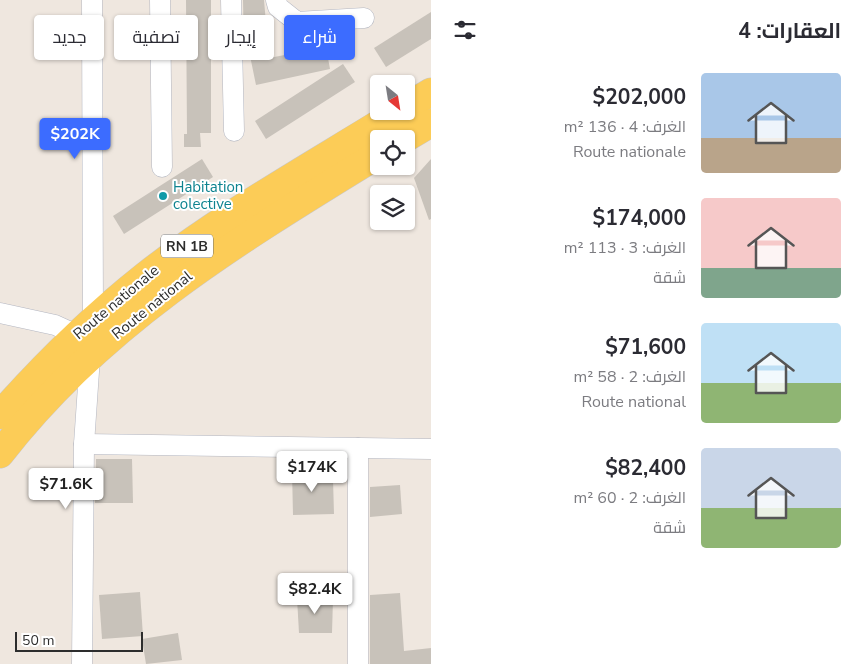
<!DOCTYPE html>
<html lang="ar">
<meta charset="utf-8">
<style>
body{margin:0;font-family:"Nunito Sans",Cairo,sans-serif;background:#f2f2f3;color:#2b2b33;direction:rtl;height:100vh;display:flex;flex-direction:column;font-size:19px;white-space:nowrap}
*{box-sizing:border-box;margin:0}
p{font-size:16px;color:#7c7c81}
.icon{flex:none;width:28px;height:28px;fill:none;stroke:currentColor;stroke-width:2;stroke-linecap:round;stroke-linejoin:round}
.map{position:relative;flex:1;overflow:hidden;direction:ltr}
.panel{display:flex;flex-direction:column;background:#fff;width:430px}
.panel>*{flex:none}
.hud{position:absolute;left:15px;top:15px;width:340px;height:45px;direction:rtl;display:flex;gap:10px}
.needle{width:32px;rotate:150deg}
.controls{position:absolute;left:370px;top:75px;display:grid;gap:10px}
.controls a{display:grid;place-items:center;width:45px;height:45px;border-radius:5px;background:#fff;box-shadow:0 1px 4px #0004;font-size:25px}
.scale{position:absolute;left:15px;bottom:12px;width:128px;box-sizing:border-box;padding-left:5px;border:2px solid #2d2d2d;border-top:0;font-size:14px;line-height:18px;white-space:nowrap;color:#2d2d2d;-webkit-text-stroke:4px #fff;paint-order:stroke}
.price{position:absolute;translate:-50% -42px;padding:0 11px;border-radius:5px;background:#fff;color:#222;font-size:16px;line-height:32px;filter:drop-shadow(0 1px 2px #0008)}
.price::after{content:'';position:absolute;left:50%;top:30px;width:15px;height:11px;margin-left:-8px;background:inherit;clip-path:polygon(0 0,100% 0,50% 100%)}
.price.active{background:#3c6cff;color:#fff}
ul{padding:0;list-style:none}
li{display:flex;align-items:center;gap:15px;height:125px;padding:0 20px}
li span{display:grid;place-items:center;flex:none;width:140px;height:100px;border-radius:5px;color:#555}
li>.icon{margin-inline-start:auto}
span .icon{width:60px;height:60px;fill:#fffc;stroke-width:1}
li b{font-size:21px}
h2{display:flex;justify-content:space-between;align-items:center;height:60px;padding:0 20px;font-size:21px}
.pill{padding:0 18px;border-radius:5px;background:#fff;box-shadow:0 1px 4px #0004;font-size:18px;line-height:45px}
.pill.active{background:#3c6cff;color:#fff}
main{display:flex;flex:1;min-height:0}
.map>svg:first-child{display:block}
.building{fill:#c8c2ba}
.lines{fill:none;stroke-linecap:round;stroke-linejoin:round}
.street-casing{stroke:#b3b6c1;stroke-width:21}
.primary-casing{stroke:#c8c8c8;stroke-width:29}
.street{stroke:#fff;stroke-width:20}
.primary{stroke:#fccc57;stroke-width:28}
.culture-dot{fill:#0f9aa8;stroke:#fff;stroke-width:2}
.labels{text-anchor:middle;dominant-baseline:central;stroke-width:4;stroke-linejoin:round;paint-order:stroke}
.shield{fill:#fff;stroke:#6c6c6c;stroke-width:1}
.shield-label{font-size:14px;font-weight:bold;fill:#2d2d2d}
.culture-label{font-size:15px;fill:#0d838f;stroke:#fff;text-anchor:start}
.street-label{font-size:15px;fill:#2d2d2d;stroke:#fff}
</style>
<main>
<section class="panel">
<h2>العقارات: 4<svg class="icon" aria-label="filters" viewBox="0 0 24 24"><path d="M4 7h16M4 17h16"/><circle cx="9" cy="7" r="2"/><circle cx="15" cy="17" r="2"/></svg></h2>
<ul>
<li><span style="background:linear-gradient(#a9c7e8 65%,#b9a48a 0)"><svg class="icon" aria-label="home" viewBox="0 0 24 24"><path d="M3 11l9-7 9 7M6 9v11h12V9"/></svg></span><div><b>$202,000</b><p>الغرف: 4 · 136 m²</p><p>Route nationale</p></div></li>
<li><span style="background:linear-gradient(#f6c9c9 70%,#7fa58c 0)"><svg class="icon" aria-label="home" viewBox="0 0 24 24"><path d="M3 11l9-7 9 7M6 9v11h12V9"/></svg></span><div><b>$174,000</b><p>الغرف: 3 · 113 m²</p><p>شقة</p></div></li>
<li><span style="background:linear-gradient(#bfe0f5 60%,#8fb573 0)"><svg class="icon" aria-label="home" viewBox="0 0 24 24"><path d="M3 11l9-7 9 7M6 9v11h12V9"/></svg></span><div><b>$71,600</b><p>الغرف: 2 · 58 m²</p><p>Route national</p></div></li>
<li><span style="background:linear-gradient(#c9d6e8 60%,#8fb573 0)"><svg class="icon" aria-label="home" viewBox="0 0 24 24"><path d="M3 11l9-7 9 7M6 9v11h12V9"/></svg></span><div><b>$82,400</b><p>الغرف: 2 · 60 m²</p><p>شقة</p></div></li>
</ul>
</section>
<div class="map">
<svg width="431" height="664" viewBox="0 0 431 664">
<rect width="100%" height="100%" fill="#efe7df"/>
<!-- building -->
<g class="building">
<path d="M186,0H211V133H200L201,147H184V134H187Z"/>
<path d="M243,0H264L269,58L326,47L330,69L256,85L249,51H244Z"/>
<path d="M431,12V39L386,67L374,48Z"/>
<path d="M343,64L355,82L266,139L255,121Z"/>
<path d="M202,159L213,177L124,234L113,216Z"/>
<path d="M431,159V219L429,220L414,178Z"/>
<path d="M96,459H132L133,503H95Z"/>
<path d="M321,469L322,479H333L334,514L293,515L292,470Z"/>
<path d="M400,485L402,514L370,517V487Z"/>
<path d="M140,592L143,636L102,639L99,595Z"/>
<path d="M400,593L404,651L431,648V664H370V595Z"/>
<path d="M297,598L333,599L332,633H299Z"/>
<path d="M178,633L182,660L146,664L142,639Z"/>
</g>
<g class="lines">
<defs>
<g id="street">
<path d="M92,0L93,319"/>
<path d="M160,0L162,167"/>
<path d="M231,0L234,131"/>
<path d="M276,0L278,7L297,22L364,18"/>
<path d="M0,313L55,325L77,335"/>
<path d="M84,444L431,449"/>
<path d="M82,664L84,444L90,357"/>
<path d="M358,664V448"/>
</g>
<g id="primary">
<path d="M406,107L431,92"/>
<path d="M404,139L431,123"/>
<path d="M0,415C45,364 92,318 145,276C224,214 315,164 400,111"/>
<path d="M0,454C102,322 239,240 379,154"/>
</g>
</defs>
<!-- street casing -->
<use href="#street" class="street-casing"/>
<!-- primary casing -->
<use href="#primary" class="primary-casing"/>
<!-- street -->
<use href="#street" class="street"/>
<!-- primary -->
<use href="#primary" class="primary"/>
</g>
<!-- markers -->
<circle class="culture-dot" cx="163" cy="196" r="5"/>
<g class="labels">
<!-- shield labels -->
<rect class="shield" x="161" y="234.5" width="52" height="23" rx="4"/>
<g class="shield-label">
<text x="187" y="246">RN 1B</text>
</g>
<!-- culture labels -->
<g class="culture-label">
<text x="173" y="187">Habitation<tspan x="173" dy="17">colective</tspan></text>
</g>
<!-- street labels -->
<g class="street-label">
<text transform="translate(116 302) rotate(-40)">Route nationale</text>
<text transform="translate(152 305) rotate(-39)">Route national</text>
</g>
</g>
</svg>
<div class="controls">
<a><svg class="needle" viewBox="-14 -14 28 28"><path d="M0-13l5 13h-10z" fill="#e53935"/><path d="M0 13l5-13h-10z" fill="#7c7c81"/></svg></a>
<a><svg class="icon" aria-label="locate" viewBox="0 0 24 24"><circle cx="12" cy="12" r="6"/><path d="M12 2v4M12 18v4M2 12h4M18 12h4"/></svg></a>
<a><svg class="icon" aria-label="layers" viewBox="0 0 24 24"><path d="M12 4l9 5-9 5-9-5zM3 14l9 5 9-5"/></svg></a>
</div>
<div class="scale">50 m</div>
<b class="price active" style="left:75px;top:160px">$202K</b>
<b class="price" style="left:312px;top:493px">$174K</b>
<b class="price" style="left:66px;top:510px">$71.6K</b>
<b class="price" style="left:315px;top:615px">$82.4K</b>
<div class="hud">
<a class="pill active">شراء</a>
<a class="pill">إيجار</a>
<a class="pill">تصفية</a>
<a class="pill">جديد</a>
</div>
</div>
</main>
